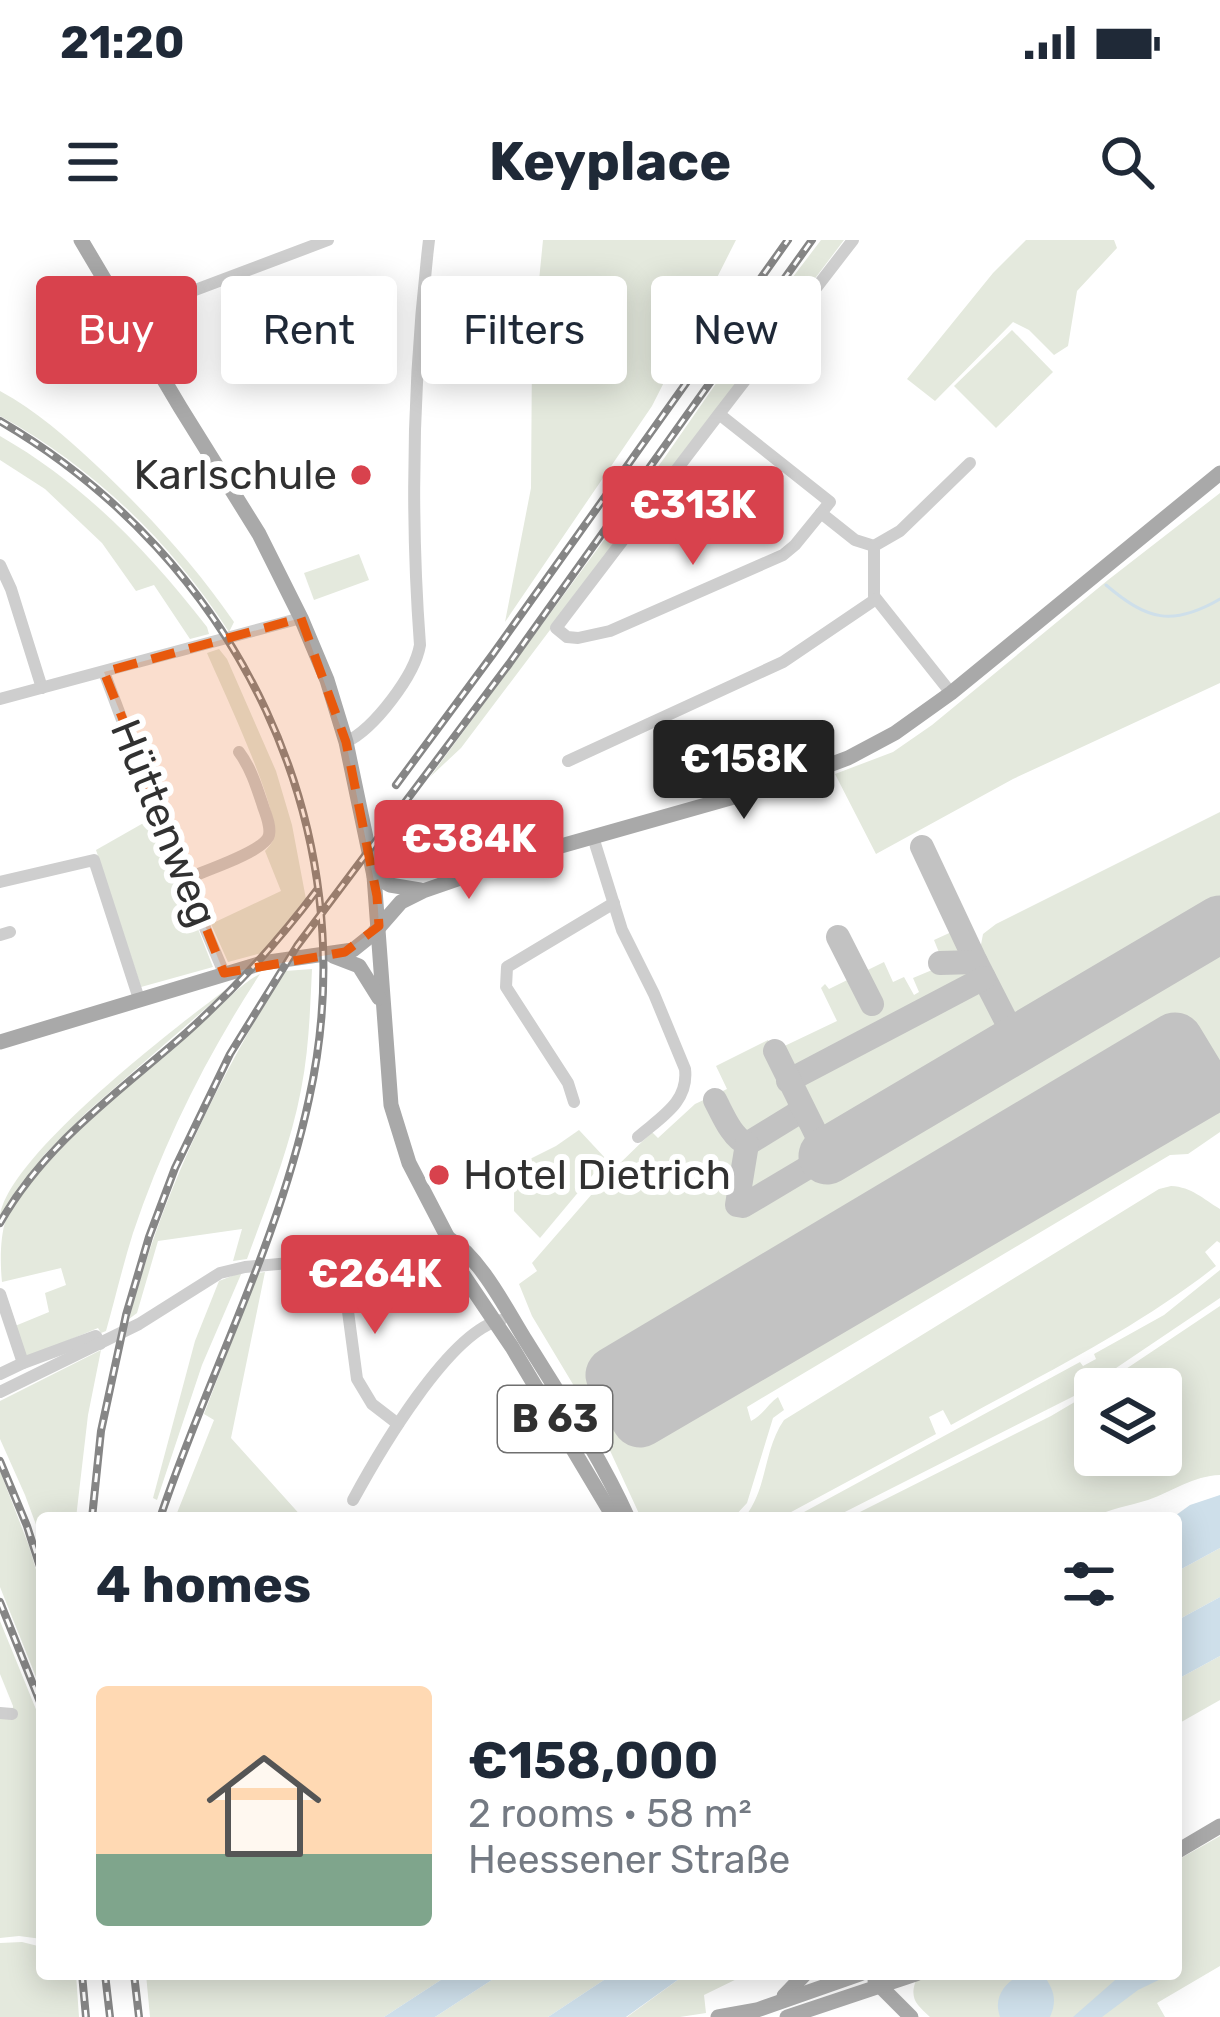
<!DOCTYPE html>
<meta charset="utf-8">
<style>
body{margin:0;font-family:Rubik,sans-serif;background:#f2f2f3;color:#1f2937;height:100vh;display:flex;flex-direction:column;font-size:45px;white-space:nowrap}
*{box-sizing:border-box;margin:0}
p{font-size:39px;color:#747a83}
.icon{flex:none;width:66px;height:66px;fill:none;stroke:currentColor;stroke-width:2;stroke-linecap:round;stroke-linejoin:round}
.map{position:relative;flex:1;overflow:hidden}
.side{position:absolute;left:36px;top:1272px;width:1146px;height:468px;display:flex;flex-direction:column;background:#fff;border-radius:12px;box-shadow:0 6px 30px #0003}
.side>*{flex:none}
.top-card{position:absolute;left:36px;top:36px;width:1149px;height:108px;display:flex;gap:24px}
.fabs{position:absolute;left:1074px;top:1128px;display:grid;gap:24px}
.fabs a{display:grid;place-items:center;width:108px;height:108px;border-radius:12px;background:#fff;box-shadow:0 6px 30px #0003;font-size:60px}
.price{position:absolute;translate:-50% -102px;padding:0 27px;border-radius:12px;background:#d8424d;color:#fff;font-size:39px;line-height:78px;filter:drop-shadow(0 3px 6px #0008)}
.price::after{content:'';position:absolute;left:50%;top:72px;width:36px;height:27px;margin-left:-18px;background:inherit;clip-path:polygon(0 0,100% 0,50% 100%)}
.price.active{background:#222;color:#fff}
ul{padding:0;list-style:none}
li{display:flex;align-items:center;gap:36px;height:300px;padding:0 60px}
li+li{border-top:3px solid #e0e1e3}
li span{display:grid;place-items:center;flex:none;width:336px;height:240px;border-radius:12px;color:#555}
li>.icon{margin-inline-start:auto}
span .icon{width:144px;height:144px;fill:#fffc;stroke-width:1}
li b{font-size:51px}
h2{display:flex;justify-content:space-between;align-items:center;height:144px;padding:0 60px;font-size:51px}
.pill{padding:0 42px;border-radius:12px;background:#fff;box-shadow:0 6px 30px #0003;font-size:42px;line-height:108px}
.pill.active{background:#d8424d;color:#fff}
.status{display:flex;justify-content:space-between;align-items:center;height:84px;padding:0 60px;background:#fff;direction:ltr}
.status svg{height:33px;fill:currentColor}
header{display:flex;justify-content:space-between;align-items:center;height:156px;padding:0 60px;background:#fff;font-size:54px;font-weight:700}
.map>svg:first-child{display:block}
.green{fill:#e4e9dd}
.water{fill:#cedfea}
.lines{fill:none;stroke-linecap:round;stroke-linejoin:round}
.stream{stroke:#cedfea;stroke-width:3}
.taxiway{stroke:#c2c2c2;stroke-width:24}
.runway{stroke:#c2c2c2;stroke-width:57}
.minor{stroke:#cecece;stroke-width:12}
.major{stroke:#a9a9a9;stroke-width:15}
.rail-casing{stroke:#868686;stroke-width:8}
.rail{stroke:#fff;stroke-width:3;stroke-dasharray:9;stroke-linecap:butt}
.marked{fill:#e8590c;fill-opacity:0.2;stroke:#e8590c;stroke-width:9;stroke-dasharray:24 15;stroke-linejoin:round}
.poi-dot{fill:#d8424d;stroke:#fff;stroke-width:4.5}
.labels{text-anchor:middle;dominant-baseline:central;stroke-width:12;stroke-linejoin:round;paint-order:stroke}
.shield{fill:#fff;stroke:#6f6f6f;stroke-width:3}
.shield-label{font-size:39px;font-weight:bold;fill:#313131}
.poi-label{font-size:42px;fill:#313131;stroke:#fff;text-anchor:end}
.street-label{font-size:42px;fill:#313131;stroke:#fff}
</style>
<div class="status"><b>21:20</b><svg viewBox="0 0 49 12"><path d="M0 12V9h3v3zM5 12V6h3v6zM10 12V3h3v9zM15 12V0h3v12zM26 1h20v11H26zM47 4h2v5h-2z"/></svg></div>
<header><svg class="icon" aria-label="menu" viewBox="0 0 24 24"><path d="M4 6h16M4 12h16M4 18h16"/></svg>Keyplace<svg class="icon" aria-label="search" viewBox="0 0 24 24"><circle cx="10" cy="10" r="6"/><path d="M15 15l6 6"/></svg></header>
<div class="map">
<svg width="1220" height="1777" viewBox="0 0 1220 1777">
<rect width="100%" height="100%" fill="#fff"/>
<!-- green -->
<g class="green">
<path d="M543,0H736L652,166L505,382L531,248L532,112Z"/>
<path d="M821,0H844L461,508L430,537L665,217L758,83Z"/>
<path d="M1026,0H1114L1117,8L1077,51L1068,106L1054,115L1029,90L1013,82L935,161L907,139L993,33Z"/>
<path d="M1012,90L1053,132L996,188L954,146Z"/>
<path d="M0,151C37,171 67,198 97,226C148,274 194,324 234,382L229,392C172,303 93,227 0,176Z"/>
<path d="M0,196C84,244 148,311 207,387L209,394L190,399L154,345L136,351L102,303L45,249L0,220Z"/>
<path d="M1220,253V443L1013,539L876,614L835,534L893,512L932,485L1108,340Z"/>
<path d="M359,314L369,340L314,360L304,333Z"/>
<path d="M219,409L227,419L276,531L292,585L306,659L262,713L228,722L211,684L281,651L265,611C270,605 273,603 274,595C278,565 221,446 207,413Z"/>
<path d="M1220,572V892L1188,914L1170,915L747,1167L751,1181C763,1175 767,1165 778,1157L784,1170L773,1178L747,1263L733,1278H641L601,1191L532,1076L519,1044L537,1031L532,1023L612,931L652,892L658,898L695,864L727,849L716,826L768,800L774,811L837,781L821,748L825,744L829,749L884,722L893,742L904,737L914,755L919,752L913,738L944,725L934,700L958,689L971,714L980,710L983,694L996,684Z"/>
<path d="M154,577L213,727L141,747L96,610Z"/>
<path d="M312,729C310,770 309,810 301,850C290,908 267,964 247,1019L233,1021L242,989L158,1001L137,1073L129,1079C162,954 217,840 285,731Z"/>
<path d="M260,734C207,815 164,901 133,993C123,1025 115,1059 106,1091L101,1093L98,1088L26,1118L15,1086L49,1072L45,1053L66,1045L61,1028L2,1042C0,1023 0,997 6,979C45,904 133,843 196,788C213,774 242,742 260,734Z"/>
<path d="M235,743L88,871L44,915L0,977C5,917 184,780 235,743Z"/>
<path d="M579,890L606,919L540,998L514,971V927L556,906Z"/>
<path d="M1171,946C1192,947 1203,959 1220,969V1003L1217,1001L1205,1012L1216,1026C1135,1090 1041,1135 951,1185L943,1170L929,1177L936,1194L780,1278H744C768,1249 763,1210 784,1180L1159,949Z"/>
<path d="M1220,1030V1058L1076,1155L833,1278H793L1080,1122L1083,1126L1096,1119L1094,1114L1164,1075Z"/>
<path d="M242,1032L202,1125L157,1260L153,1258L195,1101L219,1041Z"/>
<path d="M265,1032L231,1198L303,1278H175L214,1180L204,1174L258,1033Z"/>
<path d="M1220,1066V1235C1193,1236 1173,1251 1148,1260C1129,1266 1111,1268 1093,1278H848L1051,1176L1095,1150V1215H1161V1149H1096Z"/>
<path d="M101,1110L88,1175L76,1278H42V1301L25,1255L0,1199V1161Z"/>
<path d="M0,1231L29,1306L42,1350V1452L0,1347Z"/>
<path d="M1220,1308V1357L1176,1381V1332Z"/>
<path d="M0,1381L42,1484V1699L19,1696L0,1698V1477L12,1478L13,1466L0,1434Z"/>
<path d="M1220,1416V1460L1176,1485V1440Z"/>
<path d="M1220,1596V1726L1157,1763L1165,1777H930C917,1765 909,1759 916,1740L931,1734H1176V1621Z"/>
<path d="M22,1702L42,1707V1734H76L79,1777H0V1703Z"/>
<path d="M146,1734H450L384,1777H150Z"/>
<path d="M501,1734H613L548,1777H435Z"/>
<path d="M686,1734H747L704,1755L706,1773L680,1777H627Z"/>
</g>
<!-- water -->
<g class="water">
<path d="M1220,1255V1308L1176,1332V1278H1172L1190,1265Z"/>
<path d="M1220,1357V1416L1176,1440V1381Z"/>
<path d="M450,1734H501L435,1777H384Z"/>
<path d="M613,1734H686L626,1777H548Z"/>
<path d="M1021,1734H1043C1053,1749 1058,1759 1050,1777H1000C993,1757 1004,1744 1021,1734Z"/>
<path d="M1122,1734H1171L1138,1750L1102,1777H1073Z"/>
</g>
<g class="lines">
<!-- stream -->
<path class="stream" d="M1106,345C1147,380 1172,387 1220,359"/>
<!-- taxiway -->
<g class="taxiway">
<path d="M922,607L976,722"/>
<path d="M838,697L872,764"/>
<path d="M940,723L976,722L1018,804"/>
<path d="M788,841L984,738"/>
<path d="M715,860C723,875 732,898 747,904L796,874L801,866"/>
<path d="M747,904L737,965L743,966L827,916L775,811"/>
</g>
<!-- runway -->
<g class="runway">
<path d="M1175,801L1204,849L640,1179L614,1135Z"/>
<path d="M827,916L1220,684"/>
</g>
<!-- minor -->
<g class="minor">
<path d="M126,76L328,0"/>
<path d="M719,174L830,262L795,305L783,315L610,391L578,398L567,397L556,388L719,174L853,0"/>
<path d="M821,273L855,300L874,306"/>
<path d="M0,325L11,349L42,448"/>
<path d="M104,432L161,584L224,733"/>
<path d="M951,453L874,356V306L900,291L970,223"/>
<path d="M0,459L301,378"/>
<path d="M346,502C374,489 415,435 420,405C410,271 413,134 429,0"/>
<path d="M568,521L783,422L876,359"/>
<path d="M593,597L622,690L654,754L685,829C689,862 661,877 638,897"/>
<path d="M183,640C201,632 265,612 269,595C271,586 266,575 263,566C257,548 251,528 239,512"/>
<path d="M0,642L94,620L139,759"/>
<path d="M0,695L10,692"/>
<path d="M574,862L568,843L506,747L507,727L614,663"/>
<path d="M341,1019L357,1139L372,1164L398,1184"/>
<path d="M0,1054L23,1123"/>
<path d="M0,1134L23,1123L96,1096L100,1104"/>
<path d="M0,1152L139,1084L220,1033L245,1027L389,1014L425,1007L448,998"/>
<path d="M353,1260C378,1214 449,1091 501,1080"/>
<path d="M0,1473L12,1474"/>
</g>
<!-- major -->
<g class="major">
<path d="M81,0L180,167L259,294L301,378L327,440L346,502L374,636L391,865L409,923L448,998L449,1014L512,1107L614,1278"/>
<path d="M374,636L390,645L420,650"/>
<path d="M333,716L359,726L379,758"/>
<path d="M0,802L262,723L353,710L373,694L401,662L423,651L515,619L773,546L848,518L895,493L951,453L1220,233"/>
<path d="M448,998C481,1018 506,1069 526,1101C562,1159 600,1216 628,1278"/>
<path d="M1176,1612L1220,1586"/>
<path d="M875,1741L911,1777"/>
<path d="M784,1756L805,1734"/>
<path d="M718,1777L757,1770L860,1734"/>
<path d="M787,1777L916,1734"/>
</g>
<defs>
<g id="rail">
<path d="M0,181C237,319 369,588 309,859C278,1004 207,1138 160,1278"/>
<path d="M396,545L493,414L788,0"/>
<path d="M0,983C45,903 119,852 186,793C235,749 277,703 317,650"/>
<path d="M0,1221L27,1286L42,1333"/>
<path d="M92,1278L101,1191L126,1075L149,997L175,928L230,814L297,706L509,424L812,0"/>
<path d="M0,1362L42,1467"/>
<path d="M82,1734L86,1777"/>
<path d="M105,1734L110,1777"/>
<path d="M134,1734L139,1777"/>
</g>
</defs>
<!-- rail casing -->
<use href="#rail" class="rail-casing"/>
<!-- rail -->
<use href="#rail" class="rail"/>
</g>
<!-- marked area -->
<path class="marked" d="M301,378L346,502L377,656L379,686L345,712L224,733L104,432Z"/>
<!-- markers -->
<g class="poi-dot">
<circle cx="361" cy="235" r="12"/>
<circle cx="439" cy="935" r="12"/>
</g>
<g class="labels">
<!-- shield labels -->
<rect class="shield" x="498" y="1146" width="114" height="66" rx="9"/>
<g class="shield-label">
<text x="555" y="1179">B 63</text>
</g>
<!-- poi labels -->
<g class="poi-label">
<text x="337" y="235">Karlschule</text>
<text x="463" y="935" text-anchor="start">Hotel Dietrich</text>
</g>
<!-- street labels -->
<g class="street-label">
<text transform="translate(164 583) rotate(68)">Hüttenweg</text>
</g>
</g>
</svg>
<div class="fabs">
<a><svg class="icon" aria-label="layers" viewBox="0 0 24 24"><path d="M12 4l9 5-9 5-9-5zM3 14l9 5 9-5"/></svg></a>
</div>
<b class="price" style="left:693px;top:328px">€313K</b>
<b class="price active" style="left:744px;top:582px">€158K</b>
<b class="price" style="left:469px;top:662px">€384K</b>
<b class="price" style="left:375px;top:1097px">€264K</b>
<div class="top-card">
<a class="pill active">Buy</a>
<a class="pill">Rent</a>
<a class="pill">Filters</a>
<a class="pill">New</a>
</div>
<section class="side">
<h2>4 homes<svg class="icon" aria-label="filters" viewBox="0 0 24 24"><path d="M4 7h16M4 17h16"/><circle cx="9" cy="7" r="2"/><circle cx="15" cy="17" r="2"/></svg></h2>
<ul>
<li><span style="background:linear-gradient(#ffd9b3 70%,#7fa58c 0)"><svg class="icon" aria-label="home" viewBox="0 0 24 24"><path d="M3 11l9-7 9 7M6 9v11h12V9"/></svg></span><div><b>€158,000</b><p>2 rooms · 58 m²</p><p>Heessener Straße</p></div></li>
</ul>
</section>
</div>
